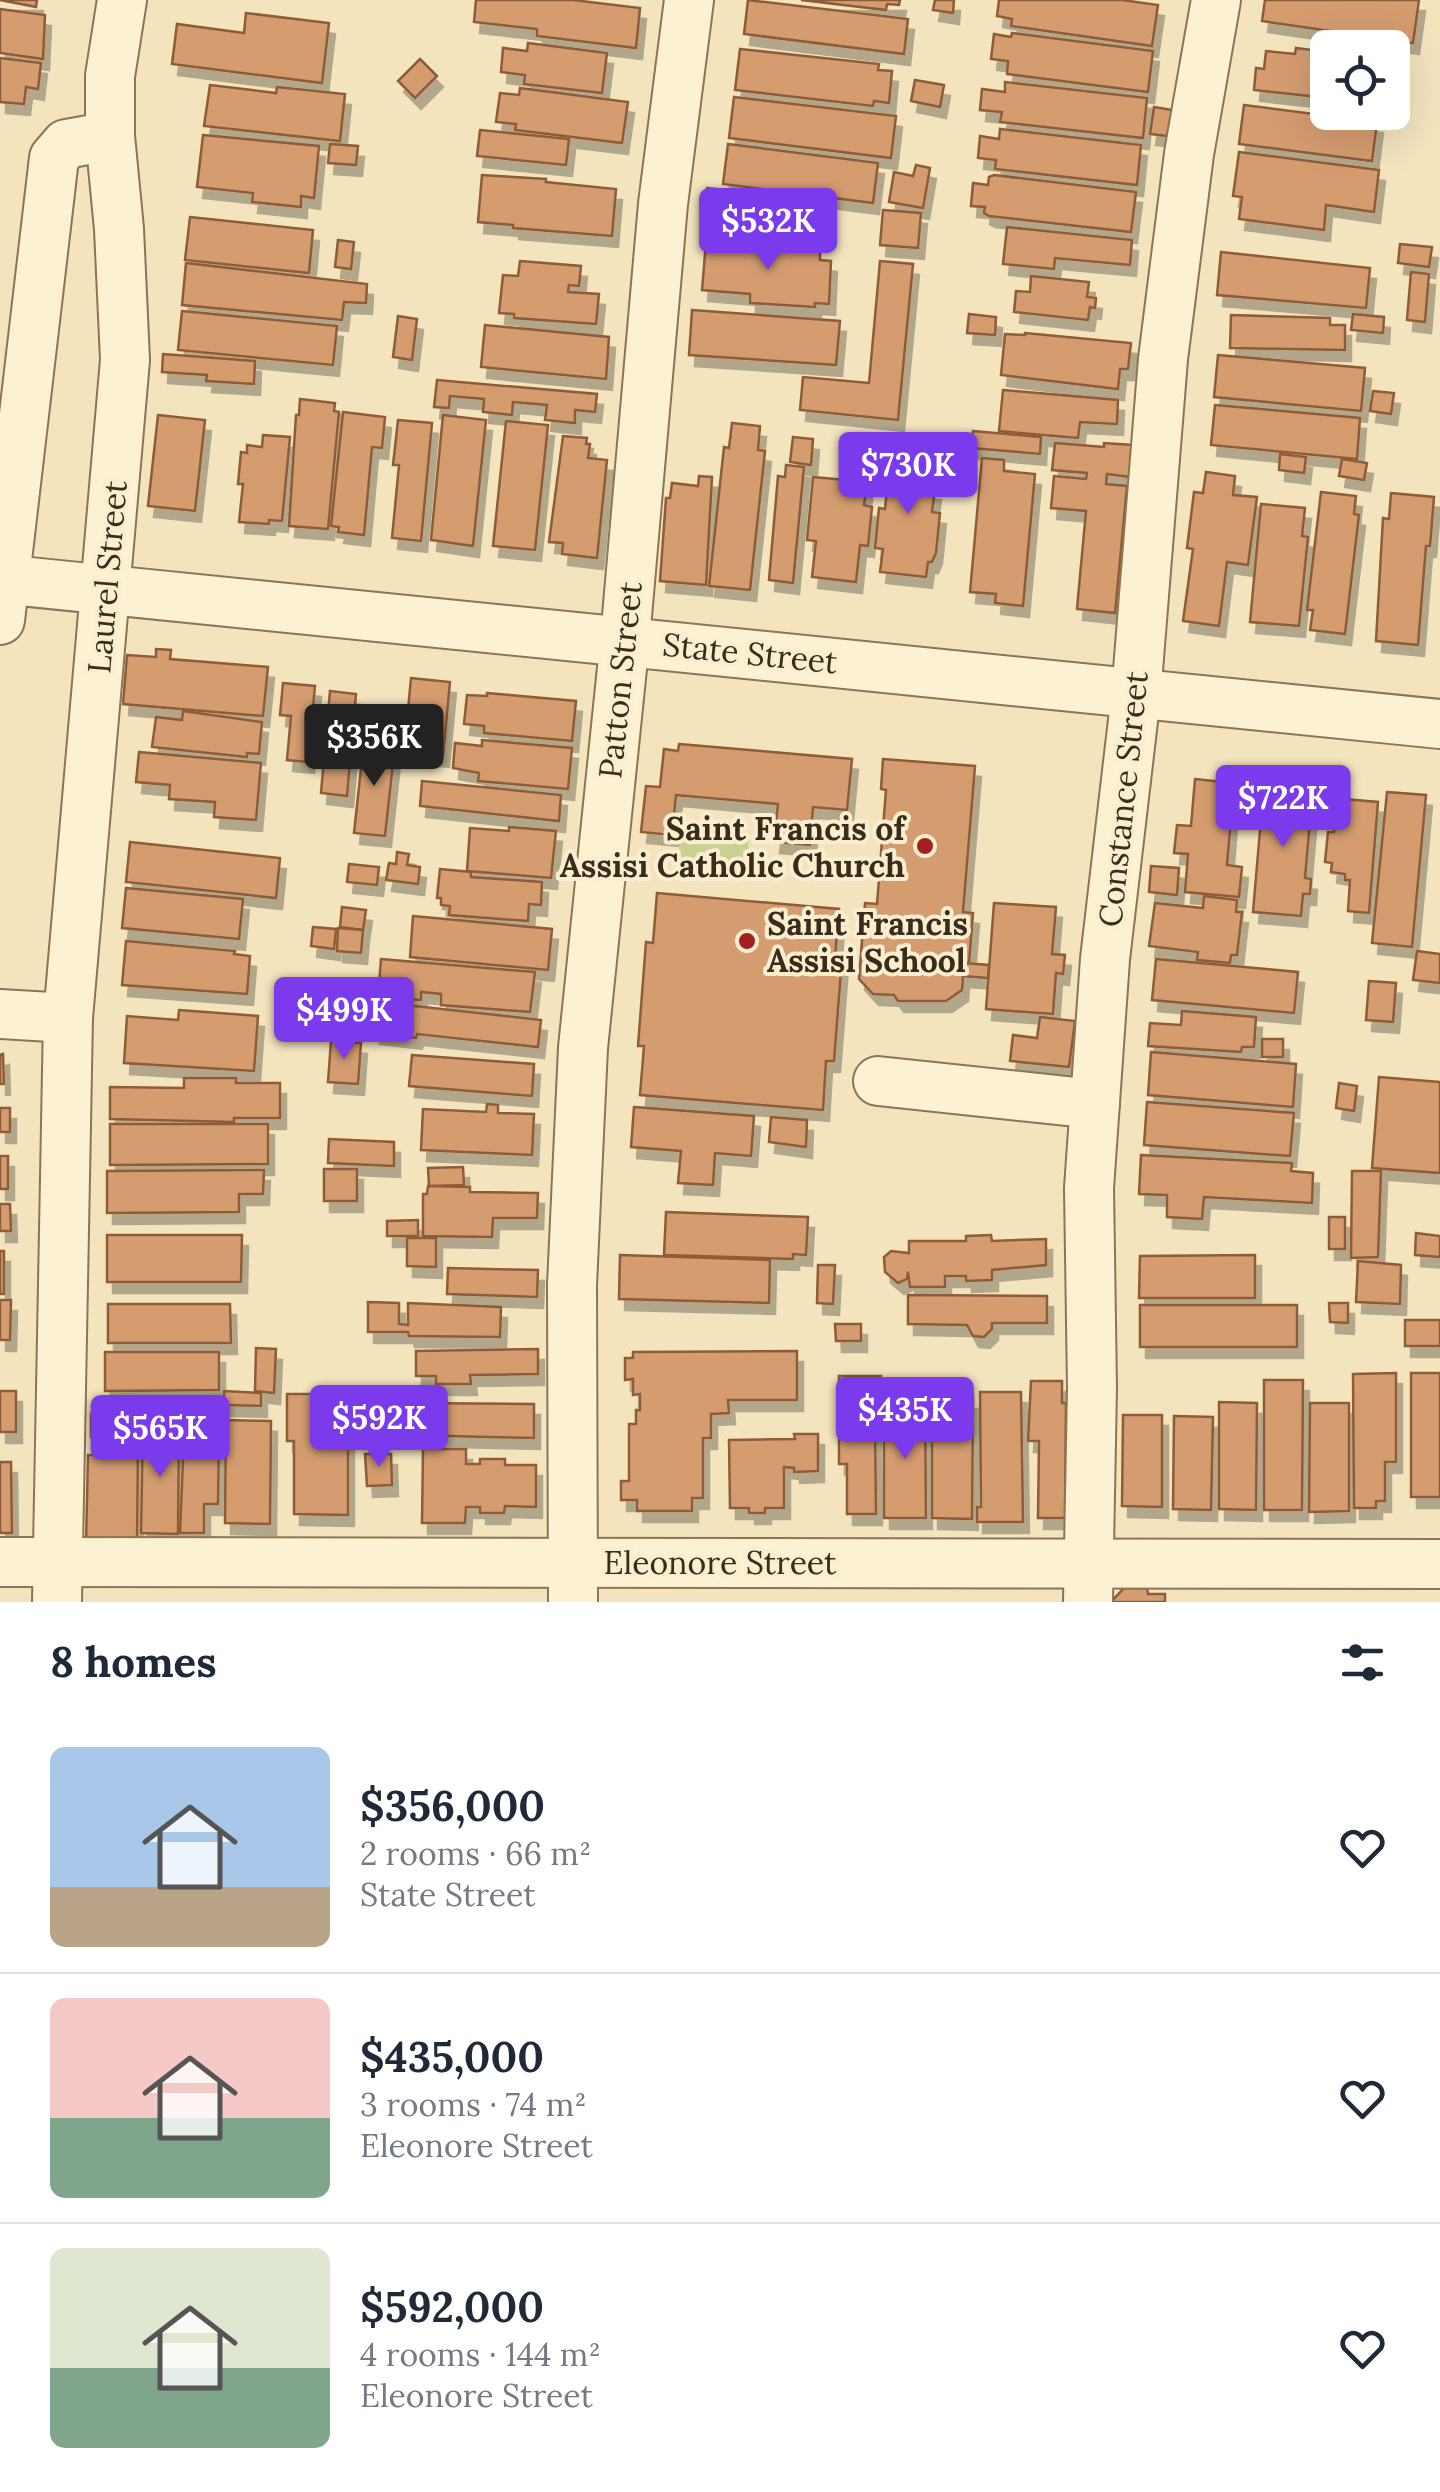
<!DOCTYPE html>
<meta charset="utf-8">
<style>
body{margin:0;font-family:Lora,serif;background:#f6f6f7;color:#1f2937;height:100vh;display:flex;flex-direction:column;font-size:38px;white-space:nowrap}
*{box-sizing:border-box;margin:0}
p{font-size:32px;color:#747a83}
.icon{flex:none;width:55px;height:55px;fill:none;stroke:currentColor;stroke-width:2;stroke-linecap:round;stroke-linejoin:round}
.map{position:relative;height:1602px;overflow:hidden}
.drawer{display:flex;flex-direction:column;background:#fff;flex:1}
.drawer>*{flex:none}
.tools{position:absolute;left:1310px;top:30px;display:grid;gap:20px}
.tools a{display:grid;place-items:center;width:100px;height:100px;border-radius:15px;background:#fff;box-shadow:0 10px 40px #0002;font-size:50px}
.price{position:absolute;translate:-50% -85px;padding:0 22px;border-radius:10px;background:#7c3aed;color:#fff;font-size:32px;line-height:65px;filter:drop-shadow(0 2px 5px #0008)}
.price::after{content:'';position:absolute;left:50%;top:60px;width:30px;height:22px;margin-left:-15px;background:inherit;clip-path:polygon(0 0,100% 0,50% 100%)}
.price.selected{background:#222;color:#fff}
ul{padding:0;list-style:none}
li{display:flex;align-items:center;gap:30px;height:250px;padding:0 50px}
li+li{border-top:2px solid #e0e1e3}
li span{display:grid;place-items:center;flex:none;width:280px;height:200px;border-radius:15px;color:#555}
li>.icon{margin-inline-start:auto}
span .icon{width:120px;height:120px;fill:#fffc;stroke-width:1}
li b{font-size:42px}
h2{display:flex;justify-content:space-between;align-items:center;height:120px;padding:0 50px;font-size:42px}
.map>svg:first-child{display:block}
.green{fill:#c9d291}
.building{fill:#d59c70;stroke:#8f5c38;stroke-width:2.5;filter:url(#shadow)}
.lines{fill:none;stroke-linecap:round;stroke-linejoin:round}
.minor-casing{stroke:#8d7455;stroke-width:52}
.minor{stroke:#fcf1d2;stroke-width:48}
.poi-dot{fill:#a3201e;stroke:#f9eecf;stroke-width:4}
.labels{text-anchor:middle;dominant-baseline:central;stroke-width:8;stroke-linejoin:round;paint-order:stroke}
.street-label{font-size:32px;fill:#3b2b1b;stroke:#f9eecf}
.poi-label{font-size:32px;font-weight:bold;fill:#3b2b1b;stroke:#f9eecf;text-anchor:end}
</style>
<div class="map">
<svg width="1440" height="1602" viewBox="0 0 1440 1602">
<defs>
<filter id="shadow"><feDropShadow dx="6" dy="11" stdDeviation="0" flood-color="#0004"/></filter>
</defs>
<rect width="100%" height="100%" fill="#f3e4be"/>
<!-- green -->
<path class="green" d="M680,835L749,840L746,876L678,869Z"/>
<!-- building -->
<g class="building">
<path d="M0,0H37L36,7Z"/>
<path d="M476,0H573L640,8L636,48L537,36V29L474,22Z"/>
<path d="M748,0L908,19L904,54L744,34Z"/>
<path d="M801,0H900L899,5L887,4L886,10Z"/>
<path d="M935,0H954L953,13L933,10Z"/>
<path d="M999,0H1122L1158,5L1152,46L1011,26L1012,19L997,16Z"/>
<path d="M1265,0H1419L1413,43L1262,21Z"/>
<path d="M0,9L45,15L43,59L0,53Z"/>
<path d="M246,13L329,23L322,83L172,64L177,24L244,33Z"/>
<path d="M1012,33L1153,51L1148,92L1007,74L1008,61L991,59L994,34L1011,37Z"/>
<path d="M528,43L607,53L602,93L524,84L525,75L501,72L503,48L527,51Z"/>
<path d="M1296,48L1321,51L1320,58L1328,59V98L1254,90L1256,68L1264,69L1266,51L1295,54Z"/>
<path d="M740,49L879,64L878,70L892,71L889,103L874,101L873,106L735,90Z"/>
<path d="M0,58L41,63L38,89L26,87L24,104L0,102Z"/>
<path d="M420,59L437,76L415,98L398,81Z"/>
<path d="M915,80L944,85L940,107L911,101Z"/>
<path d="M1005,82L1147,98L1143,138L1000,122L1002,112L980,110L982,89L1005,92Z"/>
<path d="M210,85L276,93L277,87L345,94L340,141L204,126Z"/>
<path d="M520,88L628,102L622,143L515,130L516,124L496,122L500,93L519,95Z"/>
<path d="M734,97L896,116L891,158L729,138Z"/>
<path d="M1244,105L1377,122L1372,161L1239,144Z"/>
<path d="M1154,107L1172,110L1167,136L1150,134Z"/>
<path d="M1000,129L1141,145L1137,185L995,169L996,160L978,158L980,136L999,139Z"/>
<path d="M480,130L569,139L566,165L477,156Z"/>
<path d="M203,135L319,146L314,198L301,196V207L252,202L253,193L197,187Z"/>
<path d="M330,144L358,146L356,165L328,163Z"/>
<path d="M728,144L878,163L873,203L723,184Z"/>
<path d="M1239,152L1379,170L1374,212L1326,205L1324,230L1239,219L1242,197L1233,196Z"/>
<path d="M916,165L930,168L923,208L889,202L894,172L913,176Z"/>
<path d="M482,175L546,179V182L616,189L612,236L513,228V225L478,222Z"/>
<path d="M994,175L1136,192L1131,232L989,216L984,213L985,207L971,206L973,183L988,185L989,177Z"/>
<path d="M707,188L826,201L823,235L756,228L757,220L704,215Z"/>
<path d="M883,210L921,213L918,248L880,245Z"/>
<path d="M190,217L313,230L309,273L185,260Z"/>
<path d="M1007,227L1132,240L1130,265L1055,258L1054,269L1003,264Z"/>
<path d="M755,239L800,243L799,250L820,252V260L831,261L829,304L815,303V307L750,303V294L702,290L706,242L755,246Z"/>
<path d="M338,240L354,242L351,269L335,267Z"/>
<path d="M1400,244L1432,247L1429,267L1398,263Z"/>
<path d="M1221,252L1370,268L1366,308L1217,295Z"/>
<path d="M520,261L581,266L579,286L569,285L568,292L599,294L596,324L514,318V314L499,313L503,275L518,276Z"/>
<path d="M880,261L913,264L898,420L800,410L803,377L869,383Z"/>
<path d="M186,263L367,284L366,303L344,302L342,320L182,305Z"/>
<path d="M1411,272L1429,274L1425,322L1407,320Z"/>
<path d="M1031,276L1089,282L1087,297L1096,298L1095,308L1090,307L1088,320L1014,312L1016,291L1030,292Z"/>
<path d="M692,310L840,321L836,365L689,355Z"/>
<path d="M182,311L337,326L333,365L178,350Z"/>
<path d="M969,314L996,317L995,335L967,333Z"/>
<path d="M1353,314L1384,317L1383,333L1351,330Z"/>
<path d="M1231,315L1330,318V325H1345V350L1230,348Z"/>
<path d="M398,316L417,319L412,360L393,357Z"/>
<path d="M485,325L609,337L606,379L481,367Z"/>
<path d="M1025,333L1131,343L1128,369H1120L1118,389L1001,375L1005,334L1025,335Z"/>
<path d="M163,354L255,361L254,384L206,381L207,375L162,372Z"/>
<path d="M1218,355L1365,368L1361,411L1214,397Z"/>
<path d="M437,380L597,394L595,412L575,410V423L545,420L547,405L513,402L512,415L483,412L484,399L450,396L449,408L434,407Z"/>
<path d="M1003,390L1118,400L1117,424L1080,422L1078,438L999,431Z"/>
<path d="M1373,391L1394,393L1391,414L1370,411Z"/>
<path d="M300,399L335,403L334,411L339,412L328,529L289,526L296,415H299Z"/>
<path d="M1215,405L1360,418L1357,459L1211,445Z"/>
<path d="M343,412L385,417L382,448L372,447L364,535L338,532L339,527L331,526Z"/>
<path d="M158,415L205,420L195,511L148,506Z"/>
<path d="M443,415L486,420L473,546L431,540Z"/>
<path d="M398,420L432,423L421,541L392,538L399,465H393Z"/>
<path d="M506,421L548,425L535,550L493,546Z"/>
<path d="M732,423L760,426L758,450L765,451L750,590L709,586L724,447L729,448Z"/>
<path d="M973,431L1041,437L1040,454L972,448Z"/>
<path d="M263,435L290,437L282,521L269,520V524L239,522L243,484H238L241,452L247,453V445L262,447Z"/>
<path d="M563,436L587,438L586,444H590L588,458L607,460L597,558L562,554L563,543L549,542Z"/>
<path d="M793,437L813,439L811,465L790,462Z"/>
<path d="M898,443L930,447L928,472L917,471L915,487L935,489L932,512L940,513L936,553L932,562H928L926,577L880,572L883,549L875,548L879,508L885,509L889,468L895,469Z"/>
<path d="M1055,443L1104,447V443L1133,445L1130,477L1107,474L1106,484L1127,486L1115,613L1077,609L1086,511L1051,508L1054,476L1086,479L1087,473L1052,470Z"/>
<path d="M1280,454L1306,457L1304,473L1279,470Z"/>
<path d="M982,458L1004,460V471L1035,474L1023,606L995,603L996,594L970,592Z"/>
<path d="M1342,459L1367,463L1364,480L1339,476Z"/>
<path d="M786,465L804,467L793,583L769,580L778,476L785,477Z"/>
<path d="M1206,472L1235,476L1233,495L1257,497L1248,565L1227,562L1219,626L1183,621L1193,549L1187,548L1194,492L1203,493Z"/>
<path d="M699,476L712,477L706,585L660,581L666,498H670L672,483L698,486Z"/>
<path d="M813,477L867,482L864,505L872,507L868,546L860,545L856,582L812,577L816,541L807,540Z"/>
<path d="M1321,492L1356,496L1354,514L1359,515L1345,634L1310,630L1313,610H1307Z"/>
<path d="M1391,493L1434,497L1430,546H1426L1418,645L1376,641L1383,518L1389,519Z"/>
<path d="M1261,504L1305,508L1302,536L1308,537L1299,626L1250,622Z"/>
<path d="M156,649L171,650L170,659L268,667L263,716L123,704L127,655L156,657Z"/>
<path d="M411,678L450,682L443,756L404,752Z"/>
<path d="M283,683L315,686L308,762L287,760L291,716L280,715Z"/>
<path d="M330,691L356,694L347,796L321,793Z"/>
<path d="M487,693L576,701L572,741L484,733V726L464,724L467,695L487,696Z"/>
<path d="M183,711L262,722L259,754L247,753V757L152,747L156,717L182,720Z"/>
<path d="M482,740L572,748L568,789L478,781L479,773L453,768L455,743L482,746Z"/>
<path d="M364,741L395,745L385,836L354,833Z"/>
<path d="M679,744L852,759L847,810L813,807L810,845L774,842L778,804L676,795L672,835L641,832L646,786L660,787L664,749L678,751Z"/>
<path d="M139,752L261,763L256,820L214,817L215,802L169,799L170,785L136,782Z"/>
<path d="M883,759L975,766L963,912L973,913L969,963H964L962,990L946,1001H898L894,995L873,994L859,979L865,903L877,904L886,790L881,789Z"/>
<path d="M1195,779L1234,783L1227,865L1242,867L1239,897L1185,892L1188,854L1174,853L1177,825L1191,826Z"/>
<path d="M422,781L561,795L559,821L420,806Z"/>
<path d="M1260,783L1313,787L1305,878L1311,879L1310,894H1303L1301,916L1253,912L1263,795H1259Z"/>
<path d="M1387,792L1426,795L1412,947L1372,943Z"/>
<path d="M1332,798L1378,802L1369,913L1348,911L1350,880H1345V874L1331,872L1332,863L1325,862L1328,832H1334L1335,812H1331Z"/>
<path d="M509,827L556,831L551,878L467,871L470,828L509,831Z"/>
<path d="M130,842L280,858L276,898L126,882Z"/>
<path d="M397,852L409,854L407,865L420,867L418,884L386,880L389,863L396,864Z"/>
<path d="M349,864L379,867L377,885L347,882Z"/>
<path d="M1151,866L1179,868L1177,895L1149,892Z"/>
<path d="M440,869L471,872V877L542,882L541,905L529,904L528,921L449,915L450,906L441,905V898H437Z"/>
<path d="M126,888L243,899L239,939L122,928Z"/>
<path d="M657,893L839,909L835,958H842L834,1061H826L823,1110L640,1095L644,1046H638L646,942L653,943Z"/>
<path d="M1204,896L1237,900L1236,912H1242L1237,955H1231L1230,963L1197,960L1198,952L1149,946L1155,903L1203,908Z"/>
<path d="M994,903L1056,907L1052,954L1065,955L1063,974L1056,973L1053,1014L986,1009Z"/>
<path d="M342,907L366,910L363,930L340,927Z"/>
<path d="M413,916L552,929L548,970L410,957Z"/>
<path d="M313,927L336,929L334,949L311,946Z"/>
<path d="M338,928L363,930L361,953L337,951Z"/>
<path d="M126,941L235,951L234,954L250,956L247,994L122,985Z"/>
<path d="M1417,951L1440,954V983L1413,980Z"/>
<path d="M381,959L535,972L530,1012L441,1005V994L421,992V1000L378,997Z"/>
<path d="M1156,959L1298,972L1294,1013L1152,1000Z"/>
<path d="M964,963L989,965L988,978L963,976Z"/>
<path d="M1369,981L1396,983L1393,1022L1366,1020Z"/>
<path d="M293,988L326,992L323,1015L290,1011Z"/>
<path d="M378,1002L541,1020L538,1047L417,1034L416,1038L374,1033Z"/>
<path d="M179,1010L258,1016L254,1071L124,1063L127,1016L178,1020Z"/>
<path d="M1182,1011L1256,1017L1254,1047H1242L1241,1052L1148,1046L1150,1023L1181,1025Z"/>
<path d="M1040,1017L1075,1021L1069,1067L1010,1061L1013,1035L1037,1038Z"/>
<rect x="1262" y="1039" width="21" height="18"/>
<path d="M331,1041L361,1043L358,1084L328,1082Z"/>
<path d="M1151,1052L1296,1064L1293,1107L1148,1095Z"/>
<path d="M3,1054L4,1084H0V1055Z"/>
<path d="M412,1055L534,1064L532,1096L409,1086Z"/>
<path d="M1379,1077L1440,1082V1173L1372,1168Z"/>
<path d="M184,1078H236V1083H280V1118H234V1122L110,1119V1087L184,1088Z"/>
<path d="M1339,1083L1357,1086L1354,1111L1336,1108Z"/>
<path d="M1147,1102L1294,1113L1290,1156L1144,1145Z"/>
<path d="M487,1104L498,1105V1113L534,1114L532,1155L421,1150L423,1109L486,1112Z"/>
<path d="M634,1107L754,1116L751,1156L715,1153L713,1185L678,1183L681,1151L631,1147Z"/>
<rect x="0" y="1108" width="10" height="24"/>
<path d="M771,1117L807,1120L806,1147L769,1142Z"/>
<path d="M110,1124H268V1164L110,1165Z"/>
<path d="M329,1139L394,1142V1166L328,1163Z"/>
<path d="M1141,1155L1292,1163L1291,1171L1313,1173L1312,1203L1204,1197L1202,1219L1167,1217V1195L1139,1194Z"/>
<rect x="0" y="1156" width="8" height="33"/>
<path d="M463,1167L464,1185L429,1186L428,1168Z"/>
<rect x="324" y="1169" width="33" height="32"/>
<path d="M264,1170L263,1194H239V1212L107,1213V1171Z"/>
<path d="M1352,1171H1381L1378,1257L1351,1258Z"/>
<path d="M428,1186L470,1187V1192L538,1193L537,1218H493L492,1237L423,1236V1194H427Z"/>
<path d="M0,1204H10L11,1231H0Z"/>
<path d="M666,1212L808,1217L806,1255L793,1254V1259L664,1255Z"/>
<rect x="1329" y="1217" width="16" height="32"/>
<path d="M418,1220V1236H387V1221Z"/>
<path d="M1416,1233L1440,1236V1257L1415,1255Z"/>
<path d="M107,1235H242L241,1282H107Z"/>
<path d="M991,1235L992,1241L1046,1239V1265L992,1270V1280L966,1281V1276H945V1287H910L908,1272L907,1279L898,1283L885,1272L884,1257L891,1251L909,1253V1241H966V1236Z"/>
<path d="M407,1238H436V1267L407,1266Z"/>
<rect x="0" y="1251" width="4" height="43"/>
<path d="M620,1255L770,1260L769,1303L619,1299Z"/>
<path d="M1255,1255V1298H1139L1140,1256Z"/>
<path d="M1358,1261L1401,1265L1400,1304L1356,1302Z"/>
<path d="M818,1265H835L833,1304L817,1303Z"/>
<path d="M448,1268L538,1270L537,1297L447,1294Z"/>
<path d="M908,1295L1047,1296V1323H992V1329L984,1337L973,1336L967,1325L908,1324Z"/>
<path d="M0,1300H11L10,1340H0Z"/>
<path d="M368,1302L399,1303V1324L408,1325V1303L501,1307L500,1337L409,1336L408,1332H368Z"/>
<path d="M1329,1303H1348V1323L1330,1322Z"/>
<path d="M108,1304H230L231,1343H108Z"/>
<rect x="1140" y="1305" width="157" height="42"/>
<rect x="1405" y="1320" width="35" height="26"/>
<path d="M835,1324H861V1341H836Z"/>
<path d="M256,1348L276,1349L274,1393L255,1391Z"/>
<path d="M538,1349V1374L470,1375L471,1384H436V1376H416V1351Z"/>
<path d="M797,1351V1400H728L729,1413L711,1414V1438H703V1498H692V1511H637V1500H621V1481H629V1424H636V1410H640V1394L633,1395V1379L625,1380V1358H633V1352Z"/>
<path d="M105,1352H219V1390L105,1391Z"/>
<path d="M1396,1373V1462H1385V1501H1376V1508H1354L1353,1374Z"/>
<rect x="1411" y="1373" width="29" height="124"/>
<path d="M839,1376H881V1419H875L876,1514H847V1464H839V1435H847L846,1420H839Z"/>
<path d="M1264,1380H1303L1302,1510H1264Z"/>
<path d="M1031,1381H1062V1403H1066L1065,1518H1038L1039,1441H1028Z"/>
<rect x="0" y="1391" width="16" height="41"/>
<path d="M224,1391L261,1393V1406L224,1405Z"/>
<path d="M980,1392H1021L1023,1522H977V1507H981Z"/>
<path d="M287,1394H338V1437H348V1515L294,1514V1441H287Z"/>
<path d="M932,1398H973L972,1519L932,1518Z"/>
<path d="M1219,1402L1257,1403L1256,1510L1219,1509Z"/>
<path d="M408,1403L534,1404V1438L408,1435Z"/>
<path d="M1310,1403H1349V1511L1309,1512Z"/>
<path d="M925,1405L926,1518H884V1406Z"/>
<path d="M185,1412H209V1431L219,1432L218,1504H204V1533H180Z"/>
<path d="M127,1413V1436L91,1437V1414Z"/>
<path d="M1123,1415H1162V1507L1122,1506Z"/>
<path d="M1174,1416L1213,1417L1211,1510L1173,1509Z"/>
<path d="M226,1420L271,1421L270,1524L225,1523Z"/>
<path d="M143,1425H179L178,1534L141,1533Z"/>
<path d="M794,1434H818V1471L794,1472V1468L784,1467V1508H765V1513H749V1508H730L729,1440L795,1439Z"/>
<path d="M126,1444H138L137,1544H86L88,1455H126Z"/>
<path d="M423,1449H466V1464H480V1459H505V1465H536V1507L505,1506L504,1513H480V1507H466L465,1523H422Z"/>
<path d="M365,1454H391L392,1485L367,1486Z"/>
<path d="M0,1462H11L12,1533H0Z"/>
<path d="M1124,1588H1147L1148,1594H1165V1602H1111Z"/>
</g>
<g class="lines">
<defs>
<g id="minor">
<path d="M0,579L1440,724"/>
<path d="M0,620L54,158L66,144L110,136"/>
<path d="M0,1014L68,1018"/>
<path d="M878,1081L1095,1104"/>
<path d="M0,1562L1440,1564"/>
<path d="M57,1602L68,1018L125,360L119,229L110,136V76L122,0"/>
<path d="M573,1602L572,1285L583,1048L625,639L663,204L689,0"/>
<path d="M1088,1602L1092,1388L1089,1188L1105,959L1136,695L1163,359L1189,154L1216,0"/>
</g>
</defs>
<!-- minor casing -->
<use href="#minor" class="minor-casing"/>
<!-- minor -->
<use href="#minor" class="minor"/>
</g>
<!-- markers -->
<g class="poi-dot">
<circle cx="925" cy="846" r="10"/>
<circle cx="747" cy="941" r="10"/>
</g>
<g class="labels">
<!-- street labels -->
<g class="street-label">
<text transform="translate(107 577) rotate(-85)">Laurel Street</text>
<text transform="translate(750 653) rotate(6)">State Street</text>
<text transform="translate(620 680) rotate(-84)">Patton Street</text>
<text transform="translate(1123 799) rotate(-84)">Constance Street</text>
<text x="720" y="1562">Eleonore Street</text>
</g>
<!-- poi labels -->
<g class="poi-label">
<text x="905" y="828">Saint Francis of<tspan x="905" dy="37">Assisi Catholic Church</tspan></text>
<text x="767" y="923" text-anchor="start">Saint Francis<tspan x="767" dy="37">Assisi School</tspan></text>
</g>
</g>
</svg>
<div class="tools">
<a><svg class="icon" aria-label="locate" viewBox="0 0 24 24"><circle cx="12" cy="12" r="6"/><path d="M12 2v4M12 18v4M2 12h4M18 12h4"/></svg></a>
</div>
<b class="price" style="left:768px;top:273px">$532K</b>
<b class="price" style="left:908px;top:517px">$730K</b>
<b class="price selected" style="left:374px;top:789px">$356K</b>
<b class="price" style="left:1283px;top:850px">$722K</b>
<b class="price" style="left:344px;top:1062px">$499K</b>
<b class="price" style="left:905px;top:1462px">$435K</b>
<b class="price" style="left:379px;top:1470px">$592K</b>
<b class="price" style="left:160px;top:1480px">$565K</b>
</div>
<section class="drawer">
<h2>8 homes<svg class="icon" aria-label="filters" viewBox="0 0 24 24"><path d="M4 7h16M4 17h16"/><circle cx="9" cy="7" r="2"/><circle cx="15" cy="17" r="2"/></svg></h2>
<ul>
<li><span style="background:linear-gradient(#a9c7e8 70%,#b9a48a 0)"><svg class="icon" aria-label="home" viewBox="0 0 24 24"><path d="M3 11l9-7 9 7M6 9v11h12V9"/></svg></span><div><b>$356,000</b><p>2 rooms · 66 m²</p><p>State Street</p></div><svg class="icon" aria-label="heart" viewBox="0 0 24 24"><path d="M12 20l-8-8c-3-5 5-10 8-4 3-6 11-1 8 4z"/></svg></li>
<li><span style="background:linear-gradient(#f6c9c9 60%,#7fa58c 0)"><svg class="icon" aria-label="home" viewBox="0 0 24 24"><path d="M3 11l9-7 9 7M6 9v11h12V9"/></svg></span><div><b>$435,000</b><p>3 rooms · 74 m²</p><p>Eleonore Street</p></div><svg class="icon" aria-label="heart" viewBox="0 0 24 24"><path d="M12 20l-8-8c-3-5 5-10 8-4 3-6 11-1 8 4z"/></svg></li>
<li><span style="background:linear-gradient(#dfe7d0 60%,#7fa58c 0)"><svg class="icon" aria-label="home" viewBox="0 0 24 24"><path d="M3 11l9-7 9 7M6 9v11h12V9"/></svg></span><div><b>$592,000</b><p>4 rooms · 144 m²</p><p>Eleonore Street</p></div><svg class="icon" aria-label="heart" viewBox="0 0 24 24"><path d="M12 20l-8-8c-3-5 5-10 8-4 3-6 11-1 8 4z"/></svg></li>
</ul>
</section>
